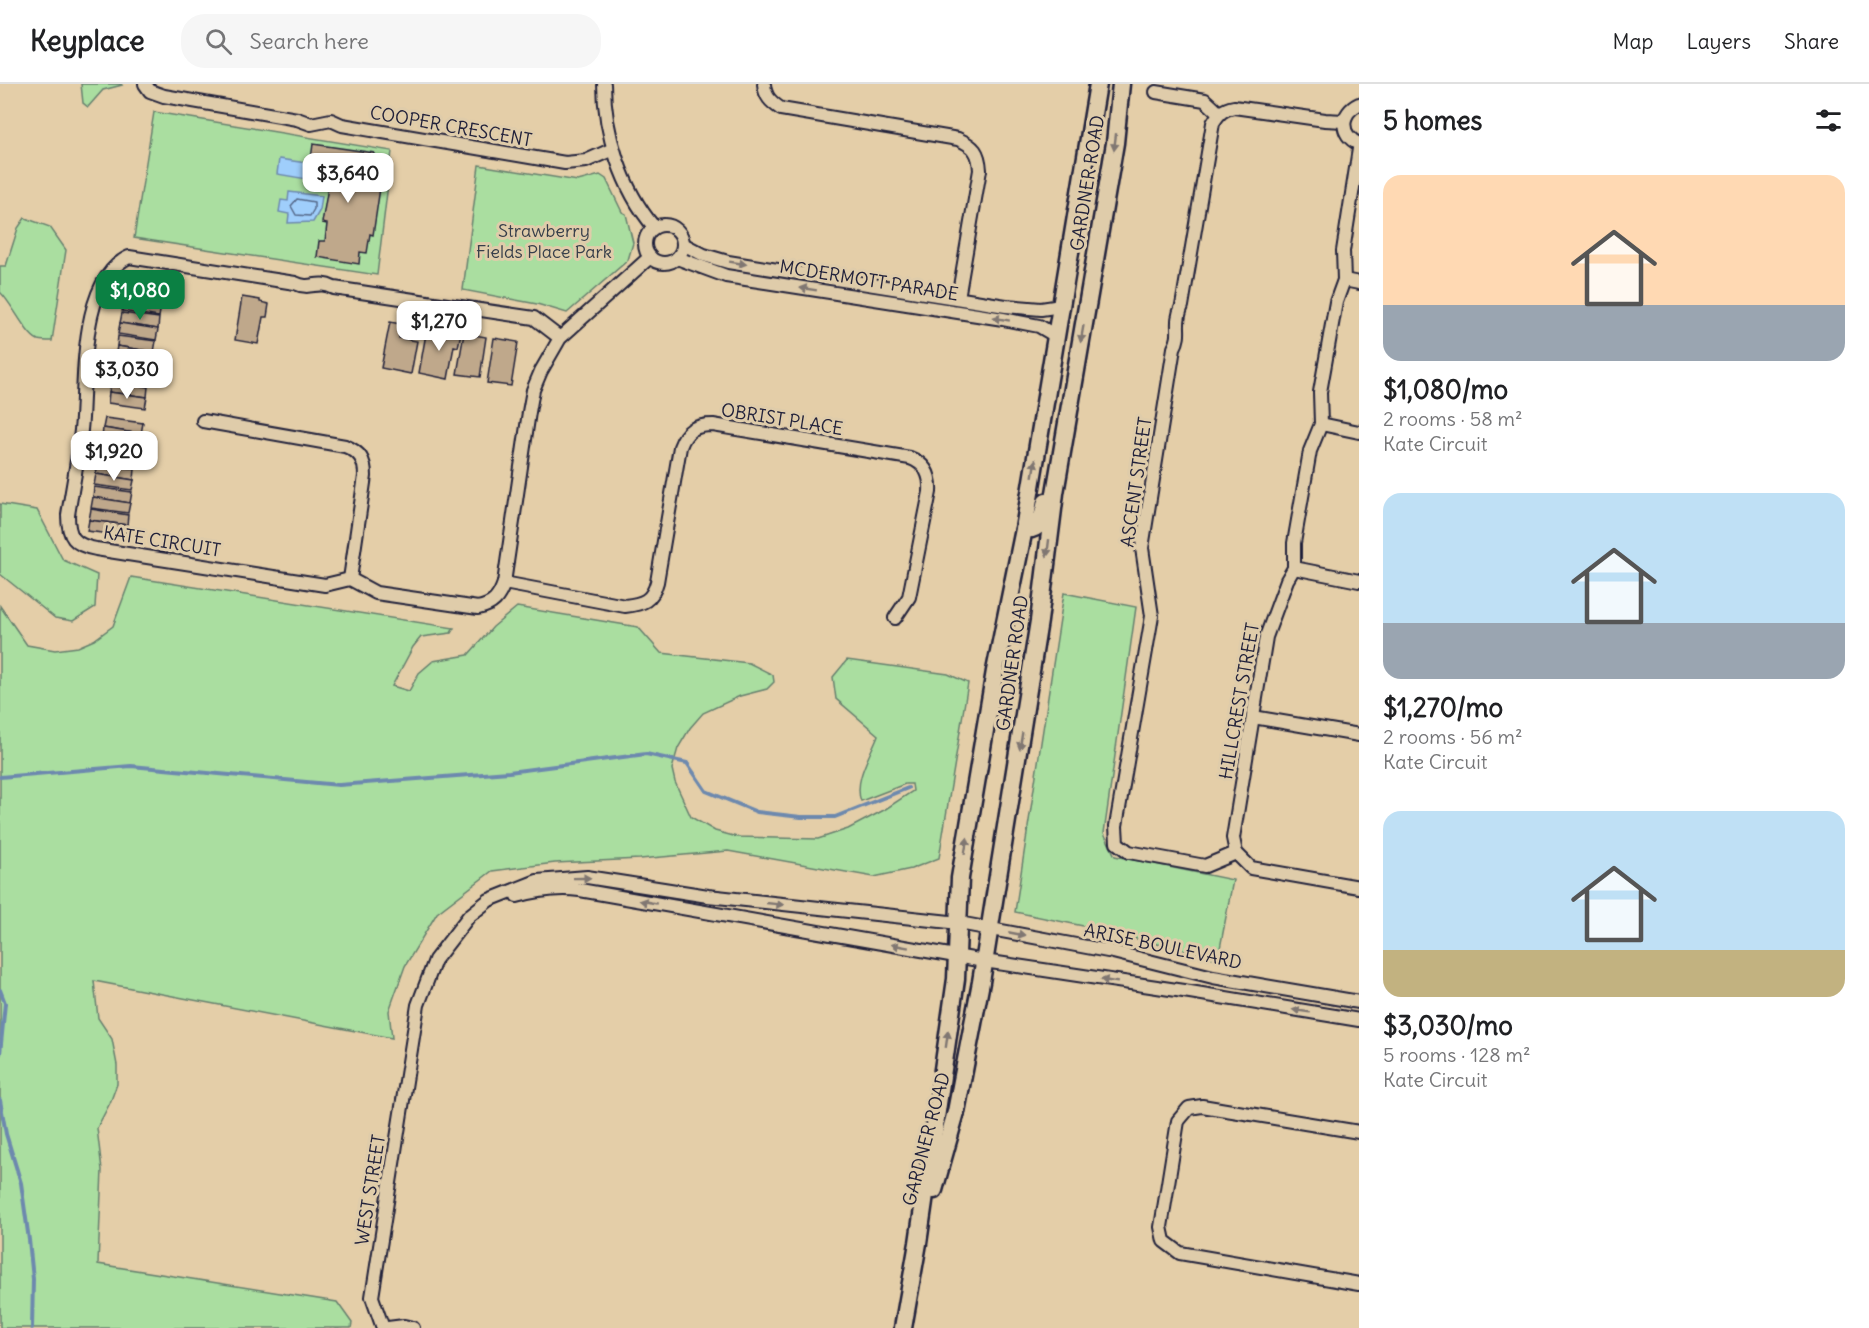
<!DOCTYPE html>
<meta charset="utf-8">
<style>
body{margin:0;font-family:Delius,sans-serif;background:#f6f6f6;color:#202124;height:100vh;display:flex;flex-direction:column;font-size:22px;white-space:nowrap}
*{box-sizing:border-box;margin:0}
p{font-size:20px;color:#757577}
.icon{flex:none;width:33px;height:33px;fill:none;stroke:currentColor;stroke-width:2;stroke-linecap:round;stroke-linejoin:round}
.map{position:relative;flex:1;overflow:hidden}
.sheet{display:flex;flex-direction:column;background:#fff;width:510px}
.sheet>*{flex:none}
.price{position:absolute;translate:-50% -51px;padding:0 14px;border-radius:12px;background:#fff;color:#222;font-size:20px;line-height:39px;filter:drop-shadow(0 2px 3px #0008)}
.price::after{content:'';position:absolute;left:50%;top:36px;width:18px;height:14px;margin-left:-9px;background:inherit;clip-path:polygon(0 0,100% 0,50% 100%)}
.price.on{background:#0b8043;color:#fff}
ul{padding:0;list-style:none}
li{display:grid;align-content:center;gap:12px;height:318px;padding:0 24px}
li span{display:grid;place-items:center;height:186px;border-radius:18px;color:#555}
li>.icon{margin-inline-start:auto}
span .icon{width:108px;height:108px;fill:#fffc;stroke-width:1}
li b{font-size:26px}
h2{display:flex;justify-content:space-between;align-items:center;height:72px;padding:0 24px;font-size:26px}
header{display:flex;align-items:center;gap:36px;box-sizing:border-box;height:84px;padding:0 30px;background:#fff;border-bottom:2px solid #e0e0e0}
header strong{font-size:28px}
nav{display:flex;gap:33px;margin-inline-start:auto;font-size:21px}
.search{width:420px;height:54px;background:#f6f6f6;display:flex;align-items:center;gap:15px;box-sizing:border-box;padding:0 21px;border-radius:24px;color:#757577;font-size:22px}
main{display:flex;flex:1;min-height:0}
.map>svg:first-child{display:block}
.green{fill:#aadea0;stroke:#66806e;stroke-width:1.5}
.water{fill:#9fcefb;stroke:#6d89ae;stroke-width:1.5}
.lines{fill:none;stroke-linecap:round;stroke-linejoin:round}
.shore{stroke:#546788;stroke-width:1.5}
.stream{stroke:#6d89ae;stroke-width:4}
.building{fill:#bfa88b;stroke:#22223b;stroke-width:1.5}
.minor-casing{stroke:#22223b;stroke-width:16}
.tertiary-casing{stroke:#22223b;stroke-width:21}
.minor{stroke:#dfccaa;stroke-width:12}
.tertiary{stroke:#dfccaa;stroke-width:16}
.oneway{fill:#807772}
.labels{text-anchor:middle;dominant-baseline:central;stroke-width:6;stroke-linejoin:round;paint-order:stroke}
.street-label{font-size:18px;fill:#22223b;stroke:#dfccaa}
.park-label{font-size:18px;fill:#363e4a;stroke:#dfccaa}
</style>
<header>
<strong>Keyplace</strong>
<div class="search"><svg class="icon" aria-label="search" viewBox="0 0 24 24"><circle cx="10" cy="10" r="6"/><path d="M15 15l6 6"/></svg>Search here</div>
<nav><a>Map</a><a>Layers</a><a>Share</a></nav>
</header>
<main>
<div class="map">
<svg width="1359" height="1244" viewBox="0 0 1359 1244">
<rect width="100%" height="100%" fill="#e4cea8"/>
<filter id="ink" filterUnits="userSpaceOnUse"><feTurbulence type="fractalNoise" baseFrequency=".0167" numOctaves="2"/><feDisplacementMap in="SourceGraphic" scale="12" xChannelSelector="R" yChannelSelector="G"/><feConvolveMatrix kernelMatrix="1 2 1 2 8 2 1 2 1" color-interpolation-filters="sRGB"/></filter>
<g filter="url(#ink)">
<!-- green -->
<g class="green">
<path d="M81,0H121L122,1L103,6L88,23L83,19Z"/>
<path d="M154,28L392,67L377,191L134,154Z"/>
<path d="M479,81L578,97L600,91L606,95L622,128L626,130L633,159L628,176L567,229L537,220L463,206Z"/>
<path d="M25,134L50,143L66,166L52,257C48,257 42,257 38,256C26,251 12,219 0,208V182H6L18,144Z"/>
<path d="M0,420L37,426L63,476L97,491L95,523L73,537L55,534L0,490Z"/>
<path d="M131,493L454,544L451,549L421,553L413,563L392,602L409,607L419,589L433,577L468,571L493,543L517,523L638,543L661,569L749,579L773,591L774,598L767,605L740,612L703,629L690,644L678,664L672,685L675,698L691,733L715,747L737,753L818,755L848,745L884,726L913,707L912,700H905L861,717C853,697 871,670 878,651L836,615L833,593L847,576L948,590L968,599L939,774L911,785L874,793L728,767L640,775L555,779L492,787L437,829L405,882L389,927L392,954L94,897L98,934L112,955L117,981V1000L110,1019L97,1044L102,1086L98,1180L337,1218L352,1239L351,1244H0V522L27,561L55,566L78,563L94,556L113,542Z"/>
<path d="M1064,509L1136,523L1104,749L1115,772L1233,796L1218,875L1093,844L1015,828Z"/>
</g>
<!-- water -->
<g class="water">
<path d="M279,75L327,82L324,98L277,90Z"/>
<path d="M289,108L322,112L320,126L313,138L288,139L289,130L279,128L281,116L288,117Z"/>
</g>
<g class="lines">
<!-- shore -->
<path class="shore" d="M297,115L314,118V125L310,132L296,131L291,122Z"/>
<!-- stream -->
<g class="stream">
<path d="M0,693L131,682L339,701L509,688L646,670L687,679L706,707L757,728L801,733H835L908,704"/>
<path d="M0,906L5,919L0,970"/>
<path d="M0,1016L6,1050L21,1099L29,1156L33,1195L32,1244"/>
</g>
</g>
<!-- building -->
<g class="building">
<path d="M313,60L374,69L369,102L380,104L373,151L370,150L367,169L360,168L359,180L317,173L319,157H325L327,140L322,139L332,79L311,75Z"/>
<path d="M128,193L167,199L165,208L126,202Z"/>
<path d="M125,206L163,211L161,222L124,216Z"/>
<path d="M242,213L260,216V218L269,220L267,233H263L258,260L235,256Z"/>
<path d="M124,216L161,222L159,233L122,227Z"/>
<path d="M122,229L159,234L158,245L120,239Z"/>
<path d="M390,238L401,240L399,254L417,257L411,290L381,284Z"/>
<path d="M120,239L158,245L156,256L118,250Z"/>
<path d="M427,244L461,249L458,263L454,262L448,295L419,289Z"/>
<path d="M464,249L486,253L480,293L457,290Z"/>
<path d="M118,252L156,257L154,268L117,262Z"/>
<path d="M494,254L518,258L511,302L487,299Z"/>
<path d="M117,262L154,268L152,278L115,273Z"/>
<path d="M114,274L152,280L150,291L113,285Z"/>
<path d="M113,285L150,291L149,301L111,296Z"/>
<path d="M111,297L148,303L147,313L109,308Z"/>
<path d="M109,308L147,313L145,324L108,319Z"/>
<path d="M105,334L143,339L141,350L103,344Z"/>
<path d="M103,344L141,350L139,361L102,355Z"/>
<path d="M101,357L139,362L137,373L100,367Z"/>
<path d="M100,367L137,373L136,384L98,378Z"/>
<path d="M98,380L135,385L134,396L96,390Z"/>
<path d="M96,390L134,396L132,406L94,401Z"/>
<path d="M94,403L132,408L130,419L93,413Z"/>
<path d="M93,413L130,419L128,429L91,424Z"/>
<path d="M91,425L128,431L127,441L89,436Z"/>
<path d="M89,436L127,441L125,452L87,447Z"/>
</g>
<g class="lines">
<defs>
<g id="minor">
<path d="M145,0L150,7L164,12L297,35L311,40L331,36L342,41L565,79L586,77L613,65"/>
<path d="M604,0C604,49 622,105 654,143"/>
<path d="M764,0C765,13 771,18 781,25L958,55C974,62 979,68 980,86L958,214"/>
<path d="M1156,8L1205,16L1219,29"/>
<path d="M1359,20C1340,29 1339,51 1359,60"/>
<path d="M1359,65L1343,167L1344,196L1336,218L1320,308L1321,340L1310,367L1294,459V484L1287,496L1266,553L1233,754L1236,769L1251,784L1359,803"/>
<circle cx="664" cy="160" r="19"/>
<path d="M683,160L704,171L728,178L1006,222L1041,225L1061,222"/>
<path d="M677,174L726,192L1003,235L1039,242L1056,252"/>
<path d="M1344,196L1359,199"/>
<path d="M560,254L534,234L334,204C316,195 312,207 295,199L129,173C81,195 85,289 82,334C80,367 73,399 68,431C68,453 74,461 96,465L325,501L350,495L376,509L478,524C493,521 499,514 504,499L529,328L533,306L541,287L560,254L650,173"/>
<path d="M203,337L345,362C360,368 365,376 365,392L350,495"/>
<path d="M1321,340L1359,348"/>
<path d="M1294,484L1359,497"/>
<path d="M504,499L625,522C643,520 652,517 657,498L680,363C686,346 695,341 713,341L910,374C926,380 931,391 930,408L909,513L895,534"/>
<path d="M1253,633L1359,651"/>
<path d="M1236,769L1205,782L1129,768L1117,759L1116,742L1152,532L1142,464L1174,264C1183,248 1173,241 1182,222L1213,39C1219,29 1223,25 1234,23L1325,36L1344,37"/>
<path d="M517,812C538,806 558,803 580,806L984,877L1190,908L1359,936"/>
<path d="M1359,1048L1202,1022L1189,1024L1178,1037L1161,1143L1164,1157L1180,1169L1359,1200"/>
<path d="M383,1244L372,1213L418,921L435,876L469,832L489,816L537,797L587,793L708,812L959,839L1113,868L1213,893L1359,918"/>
<path d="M388,1244L404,1242L413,1244"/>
</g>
<g id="tertiary">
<path d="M1024,445C1042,448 1042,432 1046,418"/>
<path d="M934,1106L956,1028L981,898L1039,537L1055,409L1115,59L1121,0"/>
<path d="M903,1244L918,1159L956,895L960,794L995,587L1024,445L1098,0"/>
</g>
</defs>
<!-- minor casing -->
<use href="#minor" class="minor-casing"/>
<!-- tertiary casing -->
<use href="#tertiary" class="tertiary-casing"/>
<!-- minor -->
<use href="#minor" class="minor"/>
<!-- tertiary -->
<use href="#tertiary" class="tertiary"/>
</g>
<!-- one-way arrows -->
<defs><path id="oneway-solid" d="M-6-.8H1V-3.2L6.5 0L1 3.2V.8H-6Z" transform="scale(1.5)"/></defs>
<g class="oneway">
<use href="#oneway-solid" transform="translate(1115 58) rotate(97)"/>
<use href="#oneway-solid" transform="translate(738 179) rotate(9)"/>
<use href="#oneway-solid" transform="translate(808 205) rotate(-171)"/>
<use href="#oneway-solid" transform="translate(1001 235) rotate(-170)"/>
<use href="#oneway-solid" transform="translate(1082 250) rotate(100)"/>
<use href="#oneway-solid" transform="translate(1034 384) rotate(-81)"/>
<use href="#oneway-solid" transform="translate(1048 464) rotate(97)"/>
<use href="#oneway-solid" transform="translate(1021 657) rotate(99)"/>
<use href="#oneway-solid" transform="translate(966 762) rotate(-80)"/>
<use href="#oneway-solid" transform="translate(582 794) rotate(-1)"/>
<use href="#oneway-solid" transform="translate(648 818) rotate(-170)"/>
<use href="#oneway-solid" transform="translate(775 820) rotate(6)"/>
<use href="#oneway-solid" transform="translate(1017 850) rotate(11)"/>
<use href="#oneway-solid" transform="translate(900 862) rotate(-170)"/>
<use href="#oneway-solid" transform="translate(1109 897) rotate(-171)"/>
<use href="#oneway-solid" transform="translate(1301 927) rotate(-171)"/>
<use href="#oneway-solid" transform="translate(947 955) rotate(-82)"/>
</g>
</g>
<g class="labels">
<!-- street labels -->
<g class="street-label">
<text transform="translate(451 42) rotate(10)">COOPER CRESCENT</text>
<text transform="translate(1087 99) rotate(-81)">GARDNER ROAD</text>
<text transform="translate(869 196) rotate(9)">MCDERMOTT PARADE</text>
<text transform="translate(782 335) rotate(9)">OBRIST PLACE</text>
<text transform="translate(1136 398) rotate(-82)">ASCENT STREET</text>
<text transform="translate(162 457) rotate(9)">KATE CIRCUIT</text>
<text transform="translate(1012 579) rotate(-82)">GARDNER ROAD</text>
<text transform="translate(1239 617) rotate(-80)">HILLCREST STREET</text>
<text transform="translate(1163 862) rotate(12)">ARISE BOULEVARD</text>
<text transform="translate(926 1055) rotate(-75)">GARDNER ROAD</text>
<text transform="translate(370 1106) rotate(-81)">WEST STREET</text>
</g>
<!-- park labels -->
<g class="park-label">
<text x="544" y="146">Strawberry<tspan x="544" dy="21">Fields Place Park</tspan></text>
</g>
</g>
</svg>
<b class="price" style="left:348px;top:120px">$3,640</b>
<b class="price on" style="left:140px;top:237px">$1,080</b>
<b class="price" style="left:439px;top:268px">$1,270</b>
<b class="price" style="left:127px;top:316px">$3,030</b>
<b class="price" style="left:114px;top:398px">$1,920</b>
</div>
<section class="sheet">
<h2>5 homes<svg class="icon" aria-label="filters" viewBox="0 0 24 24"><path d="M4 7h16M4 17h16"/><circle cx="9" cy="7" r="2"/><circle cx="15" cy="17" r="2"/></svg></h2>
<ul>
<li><span style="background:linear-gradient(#ffd9b3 70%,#9aa5b1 0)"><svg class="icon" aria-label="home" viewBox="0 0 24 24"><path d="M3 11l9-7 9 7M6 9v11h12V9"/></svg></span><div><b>$1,080/mo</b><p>2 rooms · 58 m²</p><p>Kate Circuit</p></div></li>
<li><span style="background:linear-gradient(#bfe0f5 70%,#9aa5b1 0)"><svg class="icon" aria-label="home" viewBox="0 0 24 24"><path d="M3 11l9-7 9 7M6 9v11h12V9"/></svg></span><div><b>$1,270/mo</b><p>2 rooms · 56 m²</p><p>Kate Circuit</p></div></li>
<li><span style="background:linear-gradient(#bfe0f5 75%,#c2b280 0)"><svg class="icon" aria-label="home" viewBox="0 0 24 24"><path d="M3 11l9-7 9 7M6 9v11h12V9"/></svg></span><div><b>$3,030/mo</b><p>5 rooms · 128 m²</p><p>Kate Circuit</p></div></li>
</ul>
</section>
</main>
